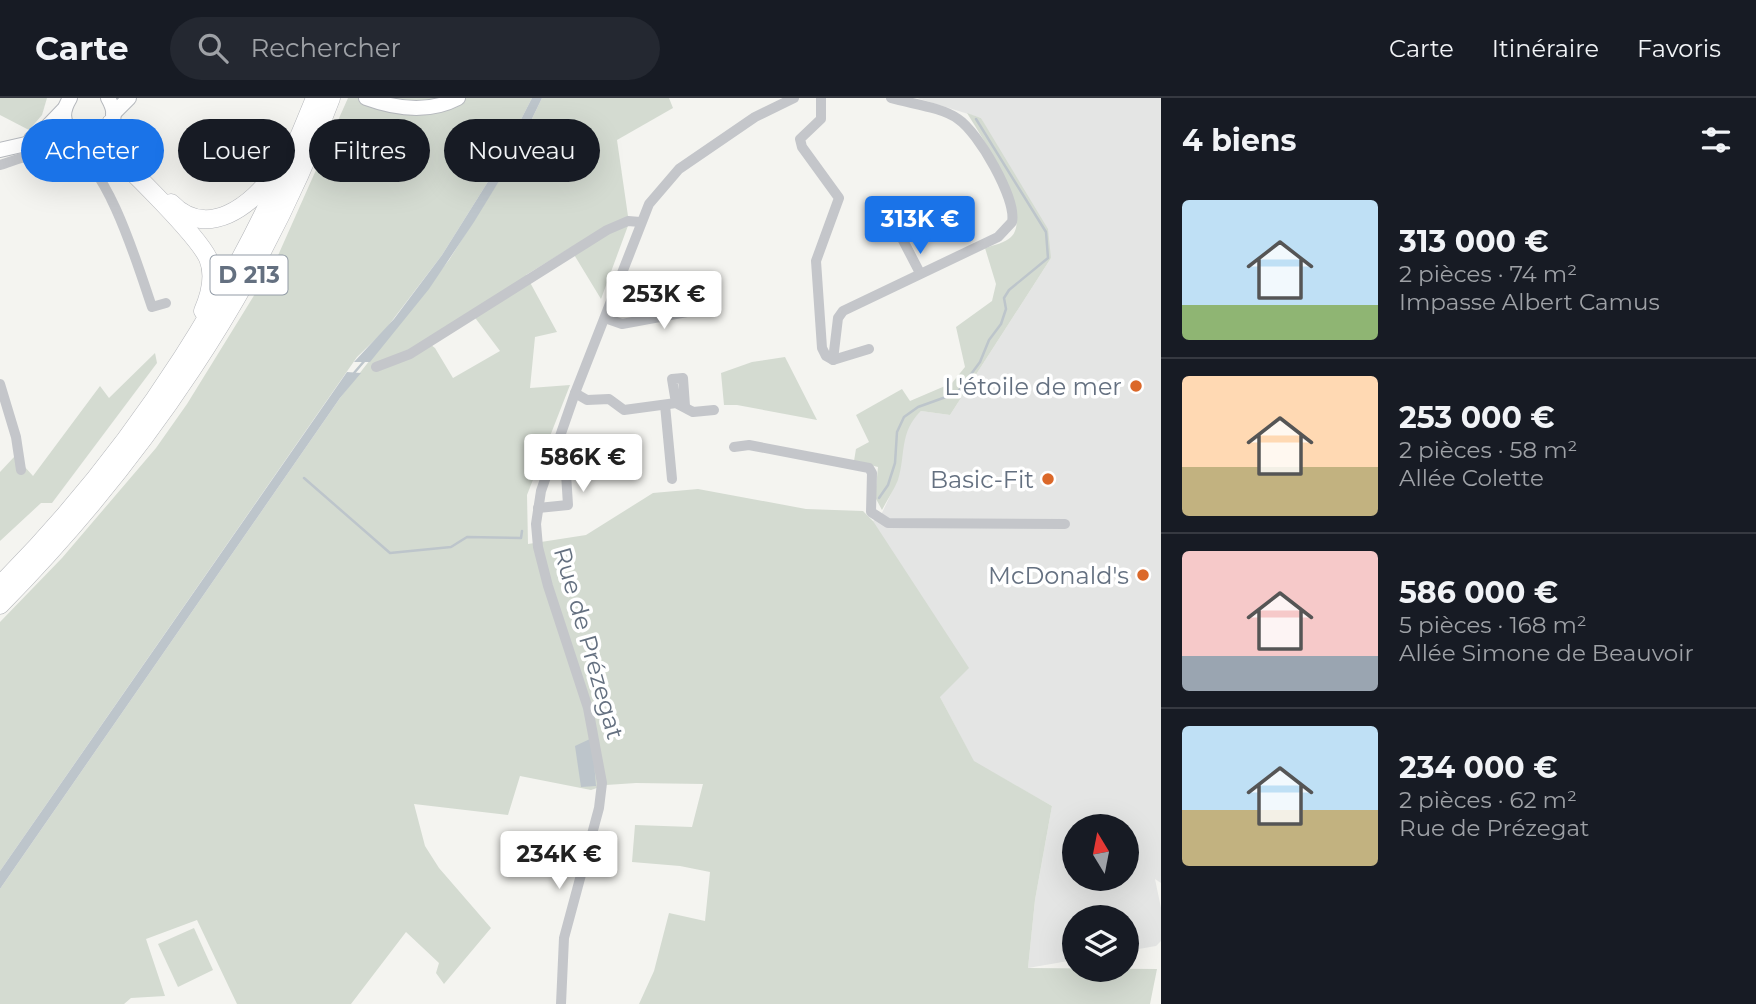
<!DOCTYPE html>
<html lang="fr">
<meta charset="utf-8">
<style>
body{margin:0;font-family:Montserrat,sans-serif;background:#242831;color:#f1f3f6;height:100vh;display:flex;flex-direction:column;font-size:26px;white-space:nowrap}
*{box-sizing:border-box;margin:0}
p{font-size:23px;color:#9ea1a6}
.icon{flex:none;width:38px;height:38px;fill:none;stroke:currentColor;stroke-width:2;stroke-linecap:round;stroke-linejoin:round}
.map{position:relative;flex:1;overflow:hidden}
.panel{display:flex;flex-direction:column;background:#171b24;width:595px}
.panel>*{flex:none}
.banner{position:absolute;left:21px;top:21px;width:665px;height:63px;display:flex;gap:14px}
.needle{width:46px;rotate:350deg}
.buttons{position:absolute;left:1062px;top:716px;display:grid;gap:14px}
.buttons a{display:grid;place-items:center;width:77px;height:77px;border-radius:50%;background:#171b24;box-shadow:0 7px 28px #0002;font-size:35px}
.price{position:absolute;translate:-50% -60px;padding:0 16px;border-radius:7px;background:#fff;color:#222;font-size:23px;line-height:46px;filter:drop-shadow(0 2px 4px #0008)}
.price::after{content:'';position:absolute;left:50%;top:42px;width:21px;height:16px;margin-left:-10px;background:inherit;clip-path:polygon(0 0,100% 0,50% 100%)}
.price.selected{background:#1a73e8;color:#fff}
ul{padding:0;list-style:none}
li{display:flex;align-items:center;gap:21px;height:175px;padding:0 21px}
li+li{border-top:2px solid #363941}
li span{display:grid;place-items:center;flex:none;width:196px;height:140px;border-radius:7px;color:#555}
li>.icon{margin-inline-start:auto}
span .icon{width:84px;height:84px;fill:#fffc;stroke-width:1}
li b{font-size:30px}
h2{display:flex;justify-content:space-between;align-items:center;height:84px;padding:0 21px;font-size:30px}
.chip{padding:0 24px;border-radius:32px;background:#171b24;box-shadow:0 7px 28px #0002;font-size:24px;line-height:63px}
.chip.selected{background:#1a73e8;color:#fff}
header{display:flex;align-items:center;gap:42px;box-sizing:border-box;height:98px;padding:0 35px;background:#171b24;border-bottom:2px solid #363941}
header strong{font-size:33px}
nav{display:flex;gap:38px;margin-inline-start:auto;font-size:24px}
.search{width:490px;height:63px;background:#242831;display:flex;align-items:center;gap:18px;box-sizing:border-box;padding:0 24px;border-radius:38px;color:#9ea1a6;font-size:26px}
main{display:flex;flex:1;min-height:0}
.map>svg:first-child{display:block}
.built{fill:#e4e5e4;fill-rule:evenodd}
.green{fill:#d4dbd1;fill-rule:evenodd}
.water{fill:#bdc5cb}
.lines{fill:none;stroke-linecap:round;stroke-linejoin:round}
.stream{stroke:#bdc5cb;stroke-width:2.5}
.secondary-casing{stroke:#b6b9be;stroke-width:16}
.highway-casing{stroke:#b4b6ba;stroke-width:19}
.street{stroke:#c4c6ca;stroke-width:10}
.secondary{stroke:#fff;stroke-width:14}
.highway{stroke:#fff;stroke-width:18}
.poi-dot{fill:#db6829;stroke:#fff;stroke-width:2.5}
.labels{text-anchor:middle;dominant-baseline:central;stroke-width:7;stroke-linejoin:round;paint-order:stroke}
.shield{fill:#fff;stroke:#929ba6;stroke-width:2}
.shield-label{font-size:23px;font-weight:bold;fill:#647080}
.poi-label{font-size:24px;fill:#647080;stroke:#fff;text-anchor:end}
.street-label{font-size:24px;fill:#647080;stroke:#fff}
</style>
<header>
<strong>Carte</strong>
<div class="search"><svg class="icon" aria-label="search" viewBox="0 0 24 24"><circle cx="10" cy="10" r="6"/><path d="M15 15l6 6"/></svg>Rechercher</div>
<nav><a>Carte</a><a>Itinéraire</a><a>Favoris</a></nav>
</header>
<main>
<div class="map">
<svg width="1161" height="906" viewBox="0 0 1161 906">
<rect width="100%" height="100%" fill="#f4f4f0"/>
<!-- built -->
<path class="built" d="M917,0H1161V785L1155,781L1161,810V843L1156,848L1127,853V819H1074V862L1028,870L1035,802L1052,708L974,664L940,599L873,423L882,415L898,381L903,340L910,324L921,313L950,317L1051,160L981,20ZM1074,728H1127V780H1074Z"/>
<!-- green -->
<g class="green">
<path d="M0,0H47L42,17L29,32L0,17Z"/>
<path d="M348,0H532L494,74L442,157L385,232L357,259L0,773V524L62,460L156,350L187,306L276,162Z"/>
<path d="M542,0H669L673,10L617,42L629,125L601,201L570,150L526,177L557,234L535,239L530,290L570,287L527,397L528,446L586,437L653,395L698,391L806,411L863,413L873,423L969,570L940,599L974,663L1052,708L1035,802L1028,870L1157,871L1150,906H639L654,873L669,815L705,823L710,774L680,768L632,764L635,727L692,729L703,686L636,685L606,687L591,692L520,678L508,717L414,706L425,748L439,770L491,830L444,886L436,875L439,865L406,834L351,906H237L197,822L146,841L165,898L131,900L124,906H0V791L340,300L449,162L512,62ZM470,213L500,253L453,280L435,250L426,243Z"/>
<path d="M967,15L981,20L1048,131L1051,160L950,317L921,313C899,334 906,356 898,382C894,392 887,402 882,412L875,399L878,369L854,363L856,351L869,344L856,317L902,291L910,303L952,285L965,269L956,229L992,203L996,186L985,150C994,147 1005,145 1011,139C1034,117 981,38 967,15Z"/>
<path d="M155,255L157,265L52,405H41L0,443V374L15,358L33,378L100,288L109,300Z"/>
<path d="M785,259L817,322L737,307H724L721,275L752,264Z"/>
<path d="M194,830L213,872L178,889L158,846Z"/>
</g>
<!-- water -->
<g class="water">
<path d="M532,0H542L512,62L474,124L429,191L370,264H354L394,221L442,157L494,74Z"/>
<path d="M347,274L361,275L340,300L0,791V773Z"/>
<path d="M592,640L596,688L581,689L575,648Z"/>
</g>
<g class="lines">
<!-- stream -->
<g class="stream">
<path d="M354,275L366,261"/>
<path d="M304,380L390,455L451,449L467,439L521,440L522,433"/>
<path d="M879,400L888,387L895,365L897,334L904,319L918,309L957,295L980,264L989,242L1001,226L1006,211L1004,200L1009,192L1048,160L1046,134L976,21"/>
</g>
<defs>
<g id="secondary">
<path d="M70,0C40,49 137,50 108,0"/>
<path d="M366,0C396,11 428,16 458,0"/>
<path d="M113,16L129,0"/>
<path d="M31,41L40,36L65,10"/>
<path d="M0,52L52,40L83,38"/>
</g>
<g id="highway">
<path d="M111,25L128,60"/>
<path d="M91,39C114,52 197,137 208,160C215,177 210,197 203,213"/>
<path d="M171,105C207,143 253,107 276,73"/>
<path d="M0,487C138,349 243,181 315,0"/>
<path d="M0,507C142,363 260,191 331,0"/>
</g>
</defs>
<!-- secondary casing -->
<use href="#secondary" class="secondary-casing"/>
<!-- highway casing -->
<use href="#highway" class="highway-casing"/>
<!-- street -->
<g class="street">
<path d="M821,0V21L800,41L802,49L839,100L816,163L822,250L826,258L833,262L869,251"/>
<path d="M0,67C21,60 51,48 73,55C108,65 140,175 152,209L166,205"/>
<path d="M894,125L920,175"/>
<path d="M605,220L622,226L703,211L716,202"/>
<path d="M833,262L838,220L843,213L998,139L1012,124C1017,101 978,34 958,21C942,9 911,6 891,0"/>
<path d="M376,269L410,256L607,132L628,123L640,124"/>
<path d="M0,286L16,339L21,372"/>
<path d="M575,295L587,302L609,301L624,312L676,305L693,314L714,312"/>
<path d="M676,305L672,281L683,280L685,308"/>
<path d="M665,307L672,381"/>
<path d="M734,349L749,347L869,370L872,375L871,414L888,425L1065,426"/>
<path d="M538,410L568,407L565,360L554,354"/>
<path d="M561,906L564,840L599,710L602,685L588,610L548,488L538,449L536,426L541,393L575,295L649,106L679,71L755,19L794,0"/>
</g>
<!-- secondary -->
<use href="#secondary" class="secondary"/>
<!-- highway -->
<use href="#highway" class="highway"/>
</g>
<!-- markers -->
<g class="poi-dot">
<circle cx="1136" cy="288" r="7"/>
<circle cx="1048" cy="381" r="7"/>
<circle cx="1143" cy="477" r="7"/>
</g>
<g class="labels">
<!-- shield labels -->
<rect class="shield" x="210.5" y="157.5" width="77" height="39" rx="5"/>
<g class="shield-label">
<text x="249" y="177">D 213</text>
</g>
<!-- poi labels -->
<g class="poi-label">
<text x="1122" y="288">L'étoile de mer</text>
<text x="1034" y="381">Basic-Fit</text>
<text x="1129" y="477">McDonald's</text>
</g>
<!-- street labels -->
<g class="street-label">
<text transform="translate(589 545) rotate(74)">Rue de Prézegat</text>
</g>
</g>
</svg>
<div class="buttons">
<a><svg class="needle" viewBox="-14 -14 28 28"><path d="M0-13l5 13h-10z" fill="#e53935"/><path d="M0 13l5-13h-10z" fill="#9ea1a6"/></svg></a>
<a><svg class="icon" aria-label="layers" viewBox="0 0 24 24"><path d="M12 4l9 5-9 5-9-5zM3 14l9 5 9-5"/></svg></a>
</div>
<b class="price selected" style="left:920px;top:158px">313K €</b>
<b class="price" style="left:664px;top:233px">253K €</b>
<b class="price" style="left:583px;top:396px">586K €</b>
<b class="price" style="left:559px;top:793px">234K €</b>
<div class="banner">
<a class="chip selected">Acheter</a>
<a class="chip">Louer</a>
<a class="chip">Filtres</a>
<a class="chip">Nouveau</a>
</div>
</div>
<section class="panel">
<h2>4 biens<svg class="icon" aria-label="filters" viewBox="0 0 24 24"><path d="M4 7h16M4 17h16"/><circle cx="9" cy="7" r="2"/><circle cx="15" cy="17" r="2"/></svg></h2>
<ul>
<li><span style="background:linear-gradient(#bfe0f5 75%,#8fb573 0)"><svg class="icon" aria-label="home" viewBox="0 0 24 24"><path d="M3 11l9-7 9 7M6 9v11h12V9"/></svg></span><div><b>313 000 €</b><p>2 pièces · 74 m²</p><p>Impasse Albert Camus</p></div></li>
<li><span style="background:linear-gradient(#ffd9b3 65%,#c2b280 0)"><svg class="icon" aria-label="home" viewBox="0 0 24 24"><path d="M3 11l9-7 9 7M6 9v11h12V9"/></svg></span><div><b>253 000 €</b><p>2 pièces · 58 m²</p><p>Allée Colette</p></div></li>
<li><span style="background:linear-gradient(#f6c9c9 75%,#9aa5b1 0)"><svg class="icon" aria-label="home" viewBox="0 0 24 24"><path d="M3 11l9-7 9 7M6 9v11h12V9"/></svg></span><div><b>586 000 €</b><p>5 pièces · 168 m²</p><p>Allée Simone de Beauvoir</p></div></li>
<li><span style="background:linear-gradient(#bfe0f5 60%,#c2b280 0)"><svg class="icon" aria-label="home" viewBox="0 0 24 24"><path d="M3 11l9-7 9 7M6 9v11h12V9"/></svg></span><div><b>234 000 €</b><p>2 pièces · 62 m²</p><p>Rue de Prézegat</p></div></li>
</ul>
</section>
</main>
